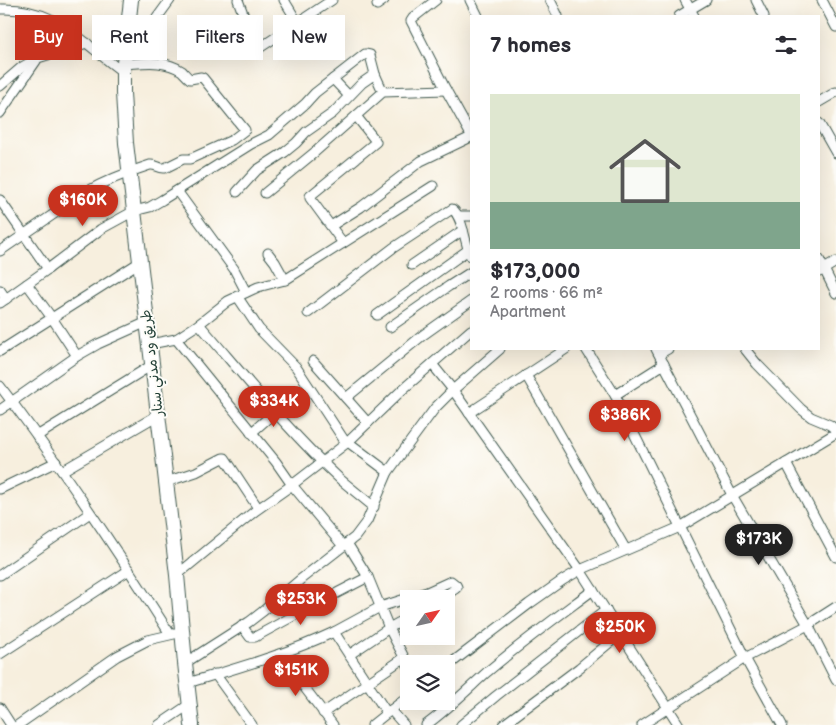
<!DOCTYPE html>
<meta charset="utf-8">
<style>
body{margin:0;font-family:"Balsamiq Sans","Playpen Sans Arabic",sans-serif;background:#f7f7f7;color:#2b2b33;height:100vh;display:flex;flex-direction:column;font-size:19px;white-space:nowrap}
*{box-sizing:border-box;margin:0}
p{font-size:16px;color:#7c7c81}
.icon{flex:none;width:28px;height:28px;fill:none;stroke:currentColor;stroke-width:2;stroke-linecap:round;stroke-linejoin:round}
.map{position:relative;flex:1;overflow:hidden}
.panel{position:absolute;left:470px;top:15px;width:350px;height:335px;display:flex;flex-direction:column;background:#fff;border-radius:0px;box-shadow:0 5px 20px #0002}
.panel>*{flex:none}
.guide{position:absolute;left:15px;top:15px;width:380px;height:45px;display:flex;gap:10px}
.needle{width:32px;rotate:56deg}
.controls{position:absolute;left:400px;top:590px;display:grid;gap:10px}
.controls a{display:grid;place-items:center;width:55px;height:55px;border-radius:0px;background:#fff;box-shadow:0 5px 20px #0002;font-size:25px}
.price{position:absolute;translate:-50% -42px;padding:0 11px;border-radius:18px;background:#c8321e;color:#fff;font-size:16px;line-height:32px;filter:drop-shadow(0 1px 2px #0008)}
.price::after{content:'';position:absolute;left:50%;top:30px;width:15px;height:11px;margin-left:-8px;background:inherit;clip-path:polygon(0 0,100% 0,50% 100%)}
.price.on{background:#222;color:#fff}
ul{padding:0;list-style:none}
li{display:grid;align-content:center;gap:10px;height:265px;padding:0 20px}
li+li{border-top:1px solid #e1e1e2}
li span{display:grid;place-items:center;height:155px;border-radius:0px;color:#555}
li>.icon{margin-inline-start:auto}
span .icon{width:90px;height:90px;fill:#fffc;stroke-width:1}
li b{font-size:21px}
h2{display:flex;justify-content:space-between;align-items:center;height:60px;padding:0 20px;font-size:21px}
.tag{padding:0 18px;border-radius:0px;background:#fff;box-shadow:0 5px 20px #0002;font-size:18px;line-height:45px}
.tag.on{background:#c8321e;color:#fff}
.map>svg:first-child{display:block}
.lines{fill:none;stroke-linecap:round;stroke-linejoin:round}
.minor-casing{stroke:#3f584e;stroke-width:11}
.highway-casing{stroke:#3f584e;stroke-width:16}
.minor{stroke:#fff;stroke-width:9}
.highway{stroke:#fff;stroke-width:14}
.labels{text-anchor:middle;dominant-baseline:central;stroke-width:4;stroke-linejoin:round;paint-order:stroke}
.street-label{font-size:14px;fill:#1f3d34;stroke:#fdfcf7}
</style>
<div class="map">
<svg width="836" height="725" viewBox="0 0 836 725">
<rect width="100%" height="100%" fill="#fdfcf7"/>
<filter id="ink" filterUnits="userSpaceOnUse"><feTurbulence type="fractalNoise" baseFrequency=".02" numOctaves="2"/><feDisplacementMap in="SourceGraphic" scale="10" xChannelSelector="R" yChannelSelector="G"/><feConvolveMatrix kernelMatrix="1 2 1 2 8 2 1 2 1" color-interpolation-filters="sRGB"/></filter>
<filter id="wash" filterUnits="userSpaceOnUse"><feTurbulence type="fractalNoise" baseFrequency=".0096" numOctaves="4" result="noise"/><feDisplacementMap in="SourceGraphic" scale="20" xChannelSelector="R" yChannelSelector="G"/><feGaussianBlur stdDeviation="1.12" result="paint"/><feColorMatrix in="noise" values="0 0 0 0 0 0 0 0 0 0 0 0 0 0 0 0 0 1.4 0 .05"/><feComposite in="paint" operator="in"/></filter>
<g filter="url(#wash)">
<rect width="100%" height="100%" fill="#f7efde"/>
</g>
<g filter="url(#ink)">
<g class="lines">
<defs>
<g id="minor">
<path d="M238,0L255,46L258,48L261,47L332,0"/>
<path d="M284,0L298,23"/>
<path d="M436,0L413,18L411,21L446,90L471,135"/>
<path d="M470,0L478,16"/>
<path d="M550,0L558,16"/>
<path d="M685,0L694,16"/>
<path d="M756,0L764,16"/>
<path d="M822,0L836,27"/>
<path d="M377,5L384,0"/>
<path d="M0,9C59,7 80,42 123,72"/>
<path d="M679,16L706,0"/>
<path d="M126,45L151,26L170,0"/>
<path d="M333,79L349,96"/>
<path d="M0,86L22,67L38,58L87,43"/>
<path d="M819,102L836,92"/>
<path d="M0,113L36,61"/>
<path d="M819,123L836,153"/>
<path d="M177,191L234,269L246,292"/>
<path d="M237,192L257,170L285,152L296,143L306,132L333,113L362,83L375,74"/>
<path d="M265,193L315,152L383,92L446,90"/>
<path d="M0,200L48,269"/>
<path d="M458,216H471"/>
<path d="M331,226L361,207L421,161L471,137"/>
<path d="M343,243L310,198V196L376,142L375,140L356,116"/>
<path d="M0,251L86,192C107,180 128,172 150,165C156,164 159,169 165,168L183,159H190L232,140L245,130L203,78L201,77L190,79C187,77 185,74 182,71C164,59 144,63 124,64"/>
<path d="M268,253L275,262L285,280"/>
<path d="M819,259L836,293"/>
<path d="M412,265L463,230"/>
<path d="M819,272L836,262"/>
<path d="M27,284L52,318L77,356"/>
<path d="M0,290L6,299"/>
<path d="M237,296L259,329L296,367L346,443"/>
<path d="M0,303L48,269L101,229L134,211L150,207L162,200L251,144L269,135L305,104L315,93L365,54L370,55L375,74L383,92"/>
<path d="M308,313L393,248L452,209C463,216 465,245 471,257"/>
<path d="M377,315L468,250"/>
<path d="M199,324C245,377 290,433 341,480C352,489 363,498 374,507"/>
<path d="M390,327L449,286L471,272"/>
<path d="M176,339L199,324L228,301L258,287L285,280L433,186"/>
<path d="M150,344L176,339L276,462L292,485L343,546"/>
<path d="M586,349L615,395L745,658L782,725"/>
<path d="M656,349L732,495L808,625L836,680"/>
<path d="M745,349L757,364L801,409L811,417L830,425L836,430"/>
<path d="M0,351L140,262"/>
<path d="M659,354L668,349"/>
<path d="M313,361L368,423"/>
<path d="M432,364L453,390L580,570L679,725"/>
<path d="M526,375L626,550"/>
<path d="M0,386C61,466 116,549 170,634"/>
<path d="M615,395L664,364"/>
<path d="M346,398L423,335L471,301"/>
<path d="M0,410L77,356L98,344L147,322"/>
<path d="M469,413L566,349"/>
<path d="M251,433L275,412"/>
<path d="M37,436L152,365"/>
<path d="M348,442L388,472"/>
<path d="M786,463L836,557"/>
<path d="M62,471L158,415"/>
<path d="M166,482L196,472L223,458H225L258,508"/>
<path d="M0,489L56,462"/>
<path d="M347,543L368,577L389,628L409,667"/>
<path d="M0,575L90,513"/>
<path d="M177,575L255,511L292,485L348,442L402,390L471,330"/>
<path d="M242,626L250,637H255L308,608L368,577"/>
<path d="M334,632L380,607L427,592L451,581L456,585L457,587L455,589L440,599"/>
<path d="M0,654L129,570"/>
<path d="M279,654L333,725"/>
<path d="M349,655L389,628L409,617"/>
<path d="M185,663L249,622L262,612L301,579L355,537L367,521L388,472L404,450L435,408L453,390L500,349"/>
<path d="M446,667L529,604L563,580L580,570L680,527L836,433"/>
<path d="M215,674L252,725"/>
<path d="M188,683C237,668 287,654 334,632L387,713L409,696"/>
<path d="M0,708L11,725"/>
<path d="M391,710L404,725"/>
<path d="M323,713L404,658"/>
<path d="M18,725L117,656L148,640L174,634"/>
<path d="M159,725L190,704"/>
<path d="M372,725L387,713"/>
<path d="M426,725C448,709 467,690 487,672C521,643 557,617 593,590"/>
<path d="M461,725L496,696L606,610"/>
<path d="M503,725L579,668L621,633"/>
<path d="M642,725L745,658L808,625L836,607"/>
</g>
<path id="highway" d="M131,0L123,72V93L126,143L177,575L185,663L192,725"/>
</defs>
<!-- minor casing -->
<use href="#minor" class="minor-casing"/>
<!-- highway casing -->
<use href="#highway" class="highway-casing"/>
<!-- minor -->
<use href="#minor" class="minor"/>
<!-- highway -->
<use href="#highway" class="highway"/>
</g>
</g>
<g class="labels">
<!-- street labels -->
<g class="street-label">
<text transform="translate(152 363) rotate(-97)">طريق ود مدني سنار</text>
</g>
</g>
</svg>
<div class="controls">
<a><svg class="needle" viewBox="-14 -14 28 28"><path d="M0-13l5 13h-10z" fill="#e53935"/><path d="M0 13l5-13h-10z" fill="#7c7c81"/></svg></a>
<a><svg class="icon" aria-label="layers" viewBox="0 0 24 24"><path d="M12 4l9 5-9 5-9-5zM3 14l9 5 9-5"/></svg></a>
</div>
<b class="price" style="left:83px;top:227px">$160K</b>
<b class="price" style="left:274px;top:428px">$334K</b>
<b class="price" style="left:625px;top:442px">$386K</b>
<b class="price on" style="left:759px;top:566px">$173K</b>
<b class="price" style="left:301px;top:626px">$253K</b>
<b class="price" style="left:620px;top:654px">$250K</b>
<b class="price" style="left:296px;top:697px">$151K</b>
<div class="guide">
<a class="tag on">Buy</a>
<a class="tag">Rent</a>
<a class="tag">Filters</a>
<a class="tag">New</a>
</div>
<section class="panel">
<h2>7 homes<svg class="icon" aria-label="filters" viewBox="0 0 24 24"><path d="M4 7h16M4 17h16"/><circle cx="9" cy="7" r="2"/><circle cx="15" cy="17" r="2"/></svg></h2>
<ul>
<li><span style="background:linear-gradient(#dfe7d0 70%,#7fa58c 0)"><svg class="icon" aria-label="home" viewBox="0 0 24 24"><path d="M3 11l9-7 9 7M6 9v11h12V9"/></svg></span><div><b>$173,000</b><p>2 rooms · 66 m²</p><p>Apartment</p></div></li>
</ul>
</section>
</div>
